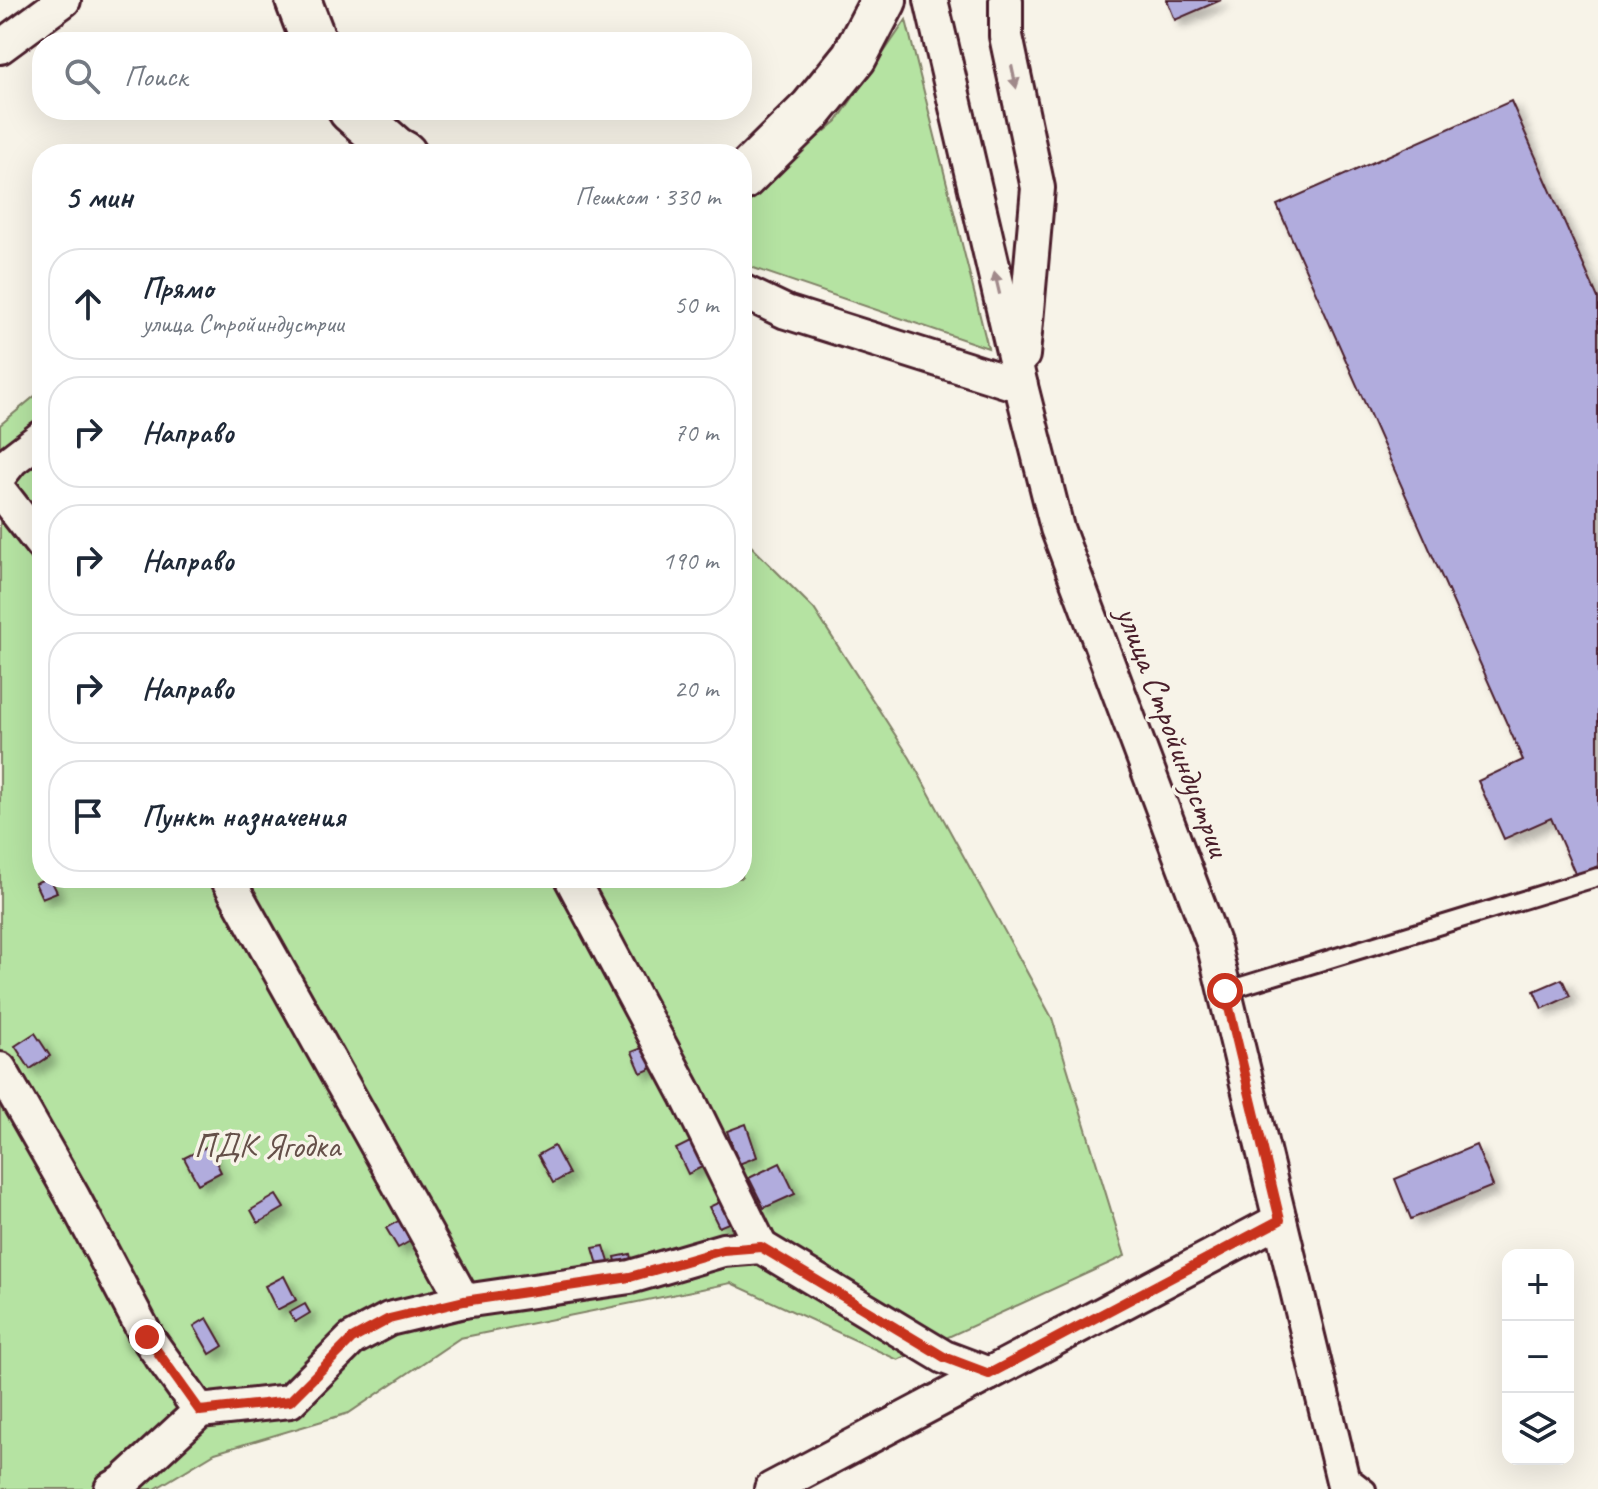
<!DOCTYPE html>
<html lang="ru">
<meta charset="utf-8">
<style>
body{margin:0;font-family:Caveat,sans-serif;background:#f2f2f3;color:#1f2937}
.controls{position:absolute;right:24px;bottom:24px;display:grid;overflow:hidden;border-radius:16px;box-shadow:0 8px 32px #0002}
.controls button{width:72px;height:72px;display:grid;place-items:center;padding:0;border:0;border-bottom:2px solid #e0e1e3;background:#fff;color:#1f2937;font:40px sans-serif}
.stop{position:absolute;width:24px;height:24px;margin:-18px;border:6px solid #c8321e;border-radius:50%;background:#fff}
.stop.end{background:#c8321e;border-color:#fff;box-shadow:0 2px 8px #0008}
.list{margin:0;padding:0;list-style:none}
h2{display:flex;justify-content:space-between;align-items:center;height:104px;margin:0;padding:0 32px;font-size:34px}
h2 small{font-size:26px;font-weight:400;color:#747a83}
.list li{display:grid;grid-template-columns:52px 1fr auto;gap:24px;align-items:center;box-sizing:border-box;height:112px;margin:0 16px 16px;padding:0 16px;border:2px solid #e0e1e3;border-radius:32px}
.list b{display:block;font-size:30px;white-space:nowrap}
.list p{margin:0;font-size:26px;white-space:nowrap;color:#747a83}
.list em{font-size:26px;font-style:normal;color:#747a83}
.icon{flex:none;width:44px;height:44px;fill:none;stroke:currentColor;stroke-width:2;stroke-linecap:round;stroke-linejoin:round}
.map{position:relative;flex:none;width:1598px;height:1489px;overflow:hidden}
.search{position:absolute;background:#fff;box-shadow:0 8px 32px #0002;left:32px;top:32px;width:720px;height:88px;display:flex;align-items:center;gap:20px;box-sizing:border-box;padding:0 28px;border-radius:32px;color:#747a83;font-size:30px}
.panel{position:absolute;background:#fff;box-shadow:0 8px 32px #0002;left:32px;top:144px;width:720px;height:744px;border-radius:32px}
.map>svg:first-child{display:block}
.green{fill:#b5e3a2;stroke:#808166;stroke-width:2}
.building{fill:#b1acdd;stroke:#4a1f2b;stroke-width:2;filter:url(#shadow)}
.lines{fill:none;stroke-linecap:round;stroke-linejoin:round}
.lane-casing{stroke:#4a1f2b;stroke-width:22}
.street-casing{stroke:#4a1f2b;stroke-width:38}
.secondary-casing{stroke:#4a1f2b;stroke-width:50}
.lane{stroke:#f7f3e8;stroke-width:16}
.street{stroke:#f7f3e8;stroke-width:32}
.secondary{stroke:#f7f3e8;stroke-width:44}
.oneway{fill:#a0898a}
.route{stroke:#c8321e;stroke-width:10}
.labels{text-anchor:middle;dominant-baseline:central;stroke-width:7;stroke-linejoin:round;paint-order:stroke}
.street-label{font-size:34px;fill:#4a1f2b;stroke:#f7f3e8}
.park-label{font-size:34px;fill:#655049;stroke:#f7f3e8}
</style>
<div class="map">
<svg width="1598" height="1489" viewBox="0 0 1598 1489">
<defs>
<filter id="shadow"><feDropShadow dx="7" dy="7" stdDeviation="4" flood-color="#0004"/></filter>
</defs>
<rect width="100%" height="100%" fill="#f7f3e8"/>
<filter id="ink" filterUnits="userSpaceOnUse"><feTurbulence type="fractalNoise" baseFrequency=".0125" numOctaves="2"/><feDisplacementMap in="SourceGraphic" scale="16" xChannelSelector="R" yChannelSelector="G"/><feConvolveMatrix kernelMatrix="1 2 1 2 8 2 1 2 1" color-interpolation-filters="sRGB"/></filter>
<g filter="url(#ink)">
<g class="green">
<path d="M906,20L988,348L742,264V201L837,121Z"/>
<path d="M42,390V878H742V537L814,609L910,758L1052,1018L1125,1256L898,1360L731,1283L460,1338L349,1413L215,1453L155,1489H0V425Z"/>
</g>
<g class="building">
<path d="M1167,0H1221L1175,20Z"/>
<path d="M1511,101L1598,298V866L1576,876L1551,818L1504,839L1478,781L1523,760L1277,205Z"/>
<path d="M47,878H50L57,892L42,898L35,883Z"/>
<path d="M1562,979L1570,996L1542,1009L1534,991Z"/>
<path d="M35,1033L50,1056L30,1069L15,1046Z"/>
<path d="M647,1046L655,1067L641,1073L632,1052Z"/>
<path d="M746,1124L757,1157L739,1164L727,1131Z"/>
<path d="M694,1140L706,1165L688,1174L676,1149Z"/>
<path d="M1476,1145L1493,1186L1411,1219L1395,1179Z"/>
<path d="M208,1146L221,1172L198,1184L184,1158Z"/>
<path d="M554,1146L569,1174L553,1183L538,1155Z"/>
<path d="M780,1163L795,1194L764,1208L749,1178Z"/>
<path d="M276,1195L284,1208L258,1223L251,1210Z"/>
<path d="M722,1201L731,1222L719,1227L709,1207Z"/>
<path d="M409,1215L421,1235L398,1248L386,1228Z"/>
<path d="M604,1246L610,1265L599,1268L593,1248Z"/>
<path d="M630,1254L632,1263L617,1266L615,1257Z"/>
<path d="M284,1276L296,1300L277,1310L265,1286Z"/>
<path d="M305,1304L310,1313L295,1322L289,1313Z"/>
<path d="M207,1318L223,1346L210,1354L194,1326Z"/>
</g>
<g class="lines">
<g class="lane-casing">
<g id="lane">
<path d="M1225,991L1598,877"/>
<path d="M1344,1471L1367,1489"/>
</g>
</g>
<g class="street-casing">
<g id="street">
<path d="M931,0L1021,386L1057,528L1213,943L1345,1489"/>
<path d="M1006,0V36L1038,188L1023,355"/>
<path d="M0,47L64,0"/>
<path d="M742,291L786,312L1021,386"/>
<path d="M0,475L12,460L42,437"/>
<path d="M0,491L42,545"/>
<path d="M227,878L464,1301"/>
<path d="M571,878L686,1094L761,1247"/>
<path d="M0,1069L73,1197L147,1337L200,1411"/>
<path d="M111,1489L123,1482L200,1411L290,1401L352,1339L389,1319L464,1301L630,1277L723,1250L761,1247L944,1357L989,1374"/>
<path d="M771,1489L1280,1220"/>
</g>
</g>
<g class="secondary-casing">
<g id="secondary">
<path d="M298,0L314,42"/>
<path d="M351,110L395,149L404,154"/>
<path d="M742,178L812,109L854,57L884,0"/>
</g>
</g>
<use href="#lane" class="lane"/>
<use href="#street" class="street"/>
<use href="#secondary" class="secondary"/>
</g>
<defs><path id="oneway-solid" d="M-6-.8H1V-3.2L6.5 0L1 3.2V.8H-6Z" transform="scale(2)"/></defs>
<g class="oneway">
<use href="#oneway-solid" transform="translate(1014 77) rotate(78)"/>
<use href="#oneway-solid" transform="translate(997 283) rotate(-103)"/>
</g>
</g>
<g class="lines" filter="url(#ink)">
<path class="route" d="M147,1337L200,1411L290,1401L352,1339L389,1319L464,1301L630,1277L723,1250L761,1247L944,1357L989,1374L1280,1220L1225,991"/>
</g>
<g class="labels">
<g class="street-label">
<text transform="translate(1174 731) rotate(69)">улица Стройиндустрии</text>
</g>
<g class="park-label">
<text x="267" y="1145">ПДК Ягодка</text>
</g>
</g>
</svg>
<div class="controls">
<button>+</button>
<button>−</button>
<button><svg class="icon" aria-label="layers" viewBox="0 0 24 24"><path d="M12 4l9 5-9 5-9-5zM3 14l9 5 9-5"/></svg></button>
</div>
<div class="stop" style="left:1225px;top:991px"></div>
<div class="stop end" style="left:147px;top:1337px"></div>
<div class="search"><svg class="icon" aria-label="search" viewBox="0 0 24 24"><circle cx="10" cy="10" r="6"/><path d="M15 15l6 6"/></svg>Поиск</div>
<section class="panel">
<h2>5 мин<small>Пешком · 330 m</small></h2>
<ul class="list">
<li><svg class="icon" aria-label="ahead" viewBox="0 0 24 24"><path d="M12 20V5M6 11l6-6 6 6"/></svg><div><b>Прямо</b><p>улица Стройиндустрии</p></div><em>50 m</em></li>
<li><svg class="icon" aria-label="right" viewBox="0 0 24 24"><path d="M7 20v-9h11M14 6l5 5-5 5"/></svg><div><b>Направо</b></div><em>70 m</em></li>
<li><svg class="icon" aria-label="right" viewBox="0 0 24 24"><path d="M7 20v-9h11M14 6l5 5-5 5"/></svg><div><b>Направо</b></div><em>190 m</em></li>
<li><svg class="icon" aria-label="right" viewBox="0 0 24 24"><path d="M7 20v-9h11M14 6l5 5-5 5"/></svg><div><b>Направо</b></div><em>20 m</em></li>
<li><svg class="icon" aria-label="arrive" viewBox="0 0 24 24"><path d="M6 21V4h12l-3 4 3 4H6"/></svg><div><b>Пункт назначения</b></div></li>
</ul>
</section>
</div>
